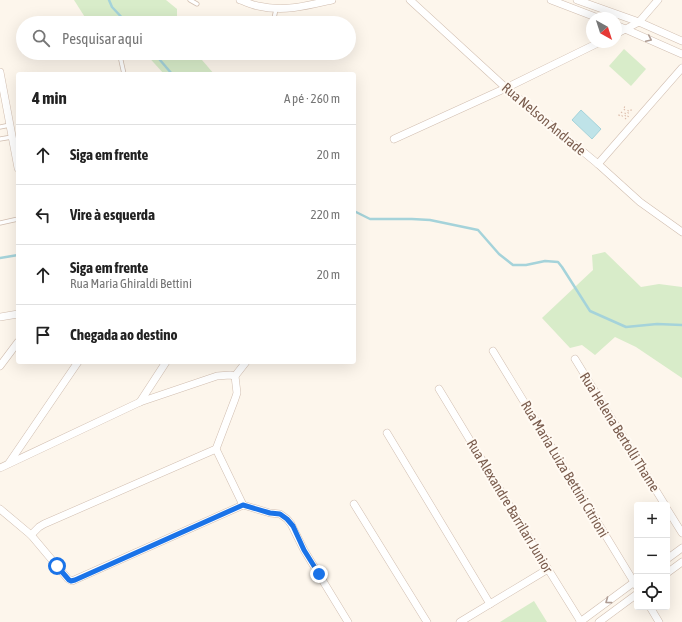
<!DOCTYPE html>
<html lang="pt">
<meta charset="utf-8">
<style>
body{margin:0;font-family:"Asap Condensed",sans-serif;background:#f2f2f2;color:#222}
.controls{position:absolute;right:12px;bottom:12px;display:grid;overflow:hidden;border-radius:4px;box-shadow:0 4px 16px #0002}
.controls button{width:36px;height:36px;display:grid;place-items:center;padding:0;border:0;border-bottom:1px solid #e0e0e0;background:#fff;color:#222;font:20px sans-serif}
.compass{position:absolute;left:586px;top:12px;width:36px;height:36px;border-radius:50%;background:#fff;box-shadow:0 4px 16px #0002;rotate:141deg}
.stop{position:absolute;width:12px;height:12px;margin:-9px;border:3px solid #1a73e8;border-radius:50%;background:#fff}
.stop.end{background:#1a73e8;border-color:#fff;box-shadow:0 1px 4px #0008}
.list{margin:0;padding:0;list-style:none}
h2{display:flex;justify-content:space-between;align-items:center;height:52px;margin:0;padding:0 16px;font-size:17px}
h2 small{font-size:13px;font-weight:400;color:#767676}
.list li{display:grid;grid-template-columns:26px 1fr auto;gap:12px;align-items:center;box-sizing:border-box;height:60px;padding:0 16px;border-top:1px solid #e0e0e0}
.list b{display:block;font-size:15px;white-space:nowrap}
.list p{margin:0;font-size:13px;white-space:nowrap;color:#767676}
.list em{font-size:13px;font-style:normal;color:#767676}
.icon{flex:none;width:22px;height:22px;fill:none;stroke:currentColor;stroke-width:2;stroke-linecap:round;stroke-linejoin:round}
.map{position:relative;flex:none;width:682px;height:622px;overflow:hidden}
.search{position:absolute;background:#fff;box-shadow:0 4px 16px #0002;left:16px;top:16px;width:340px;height:44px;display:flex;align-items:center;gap:10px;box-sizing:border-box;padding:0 14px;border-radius:22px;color:#767676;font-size:15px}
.panel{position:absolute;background:#fff;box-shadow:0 4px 16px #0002;left:16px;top:72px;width:340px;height:292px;border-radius:4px}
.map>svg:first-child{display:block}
.green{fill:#d8ecc9}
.water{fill:#bfe3e8;stroke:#a5d3da}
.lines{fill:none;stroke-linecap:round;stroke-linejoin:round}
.stream{stroke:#a5d3da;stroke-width:2.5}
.service-casing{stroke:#d1beb0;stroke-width:5}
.minor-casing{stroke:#d1beb0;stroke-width:8}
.path{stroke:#d9b8a5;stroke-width:1.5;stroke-dasharray:1 3;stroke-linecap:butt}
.service{stroke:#fff;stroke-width:3.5}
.minor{stroke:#fff;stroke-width:7}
.oneway{stroke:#af9d94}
.route{stroke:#1a73e8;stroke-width:5}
.labels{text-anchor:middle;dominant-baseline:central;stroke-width:4;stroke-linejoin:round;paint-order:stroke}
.street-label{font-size:14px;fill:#7a5c4d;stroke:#fffaf3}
</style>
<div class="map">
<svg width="682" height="622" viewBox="0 0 682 622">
<rect width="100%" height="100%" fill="#fdf6ec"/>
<g class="green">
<path d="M74,0H166L177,9V23H94L88,22Z"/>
<path d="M624,49L646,69L631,86L609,66Z"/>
<path d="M145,53H196L214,74H164Z"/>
<path d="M605,252L641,287L659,284L682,287V378L636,347L615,337L595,355L582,345L570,348L542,318L593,270L592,255Z"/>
<path d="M534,601L547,622H500Z"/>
</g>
<path class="water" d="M581,110L601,129L592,139L572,120Z"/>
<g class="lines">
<g class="stream">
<path d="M109,0L112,7L127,23"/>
<path d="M154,53L172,74"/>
<path d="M354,211L370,219H412L430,220L478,230L499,254L513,265H526L545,261L558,262L562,267L590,311L626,327L657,324L682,325"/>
<path d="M0,258L18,255"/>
</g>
<g class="service-casing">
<g id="service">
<path d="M190,0L197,4"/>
<path d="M273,23L276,9"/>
<path d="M120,56L124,74"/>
<path d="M0,127L10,125"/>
<path d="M0,139L12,137"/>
<path d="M0,223L18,219"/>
</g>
</g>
<g class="minor-casing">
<g id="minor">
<path d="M240,0C246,2 252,5 258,6C284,12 306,6 332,0"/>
<path d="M410,0L506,88L598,164L640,202L682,232"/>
<path d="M551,0L598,18"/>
<path d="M577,0L639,22L682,41"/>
<path d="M616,25L682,54"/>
<path d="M616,34L639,22L658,0"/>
<path d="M0,72L18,168"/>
<path d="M394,139L506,88L600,42"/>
<path d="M598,164L682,68"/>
<path d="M0,317L18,314"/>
<path d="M493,351L637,587"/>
<path d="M575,359L665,505"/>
<path d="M0,366L18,342"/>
<path d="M439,389L548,569L581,622"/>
<path d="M140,402L166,362"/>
<path d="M387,433L490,604"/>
<path d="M9,463L78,362"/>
<path d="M0,468L140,402L217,376L230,375L235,376"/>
<path d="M354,504L427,622"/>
<path d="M243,505L216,449L235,399L237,393L235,376L246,362"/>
<path d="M0,509L31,535L68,579L72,581L243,505L270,513L280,514L287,519L291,524L304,550L348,622"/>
<path d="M667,509L682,533"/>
<path d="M31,535L39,527L44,524L216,449"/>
<path d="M667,559L682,548"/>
<path d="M667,573L682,562"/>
<path d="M650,607L659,622"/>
<path d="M460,622L548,569"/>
<path d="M580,622L637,580"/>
<path d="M599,622L637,594"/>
</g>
</g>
<path class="path" d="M624,107L626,108L619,115L621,117L630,109L631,110L624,117L626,119L630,114"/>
<use href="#service" class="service"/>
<use href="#minor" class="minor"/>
</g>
<defs><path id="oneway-chevron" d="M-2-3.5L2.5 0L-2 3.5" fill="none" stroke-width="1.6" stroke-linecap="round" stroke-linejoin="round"/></defs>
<g class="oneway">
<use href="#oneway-chevron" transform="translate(649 39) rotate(25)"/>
<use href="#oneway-chevron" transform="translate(608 601) rotate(144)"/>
</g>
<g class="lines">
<path class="route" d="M57,566L69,580L71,581L75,580L243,505L270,513L280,514L287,519L293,526L304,550L319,574"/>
</g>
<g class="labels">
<g class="street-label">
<text transform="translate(544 119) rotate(40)">Rua Nelson Andrade</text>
<text transform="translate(620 432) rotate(58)">Rua Helena Bertolli Thame</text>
<text transform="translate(565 469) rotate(59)">Rua Maria Luiza Bettini Citrioni</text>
<text transform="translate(510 506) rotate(59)">Rua Alexandre Barrilari Junior</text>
</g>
</g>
</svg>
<div class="controls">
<button>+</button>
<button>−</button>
<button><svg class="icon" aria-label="locate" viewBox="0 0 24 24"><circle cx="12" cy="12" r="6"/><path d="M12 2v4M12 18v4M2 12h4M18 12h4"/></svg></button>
</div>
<svg class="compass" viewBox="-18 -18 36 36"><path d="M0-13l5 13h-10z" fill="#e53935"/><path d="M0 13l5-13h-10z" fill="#767676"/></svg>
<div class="stop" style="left:57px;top:566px"></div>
<div class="stop end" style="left:319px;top:574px"></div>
<div class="search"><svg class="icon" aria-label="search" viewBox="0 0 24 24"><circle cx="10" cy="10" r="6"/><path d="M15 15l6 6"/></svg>Pesquisar aqui</div>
<section class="panel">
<h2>4 min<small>A pé · 260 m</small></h2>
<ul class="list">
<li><svg class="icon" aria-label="ahead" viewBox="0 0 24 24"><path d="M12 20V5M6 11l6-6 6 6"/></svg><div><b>Siga em frente</b></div><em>20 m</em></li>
<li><svg class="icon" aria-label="left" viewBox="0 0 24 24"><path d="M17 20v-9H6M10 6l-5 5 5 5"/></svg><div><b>Vire à esquerda</b></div><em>220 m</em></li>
<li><svg class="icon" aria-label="ahead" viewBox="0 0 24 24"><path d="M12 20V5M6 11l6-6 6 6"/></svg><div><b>Siga em frente</b><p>Rua Maria Ghiraldi Bettini</p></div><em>20 m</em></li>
<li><svg class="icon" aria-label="arrive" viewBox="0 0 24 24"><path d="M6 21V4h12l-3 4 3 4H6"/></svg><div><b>Chegada ao destino</b></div></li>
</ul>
</section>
</div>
